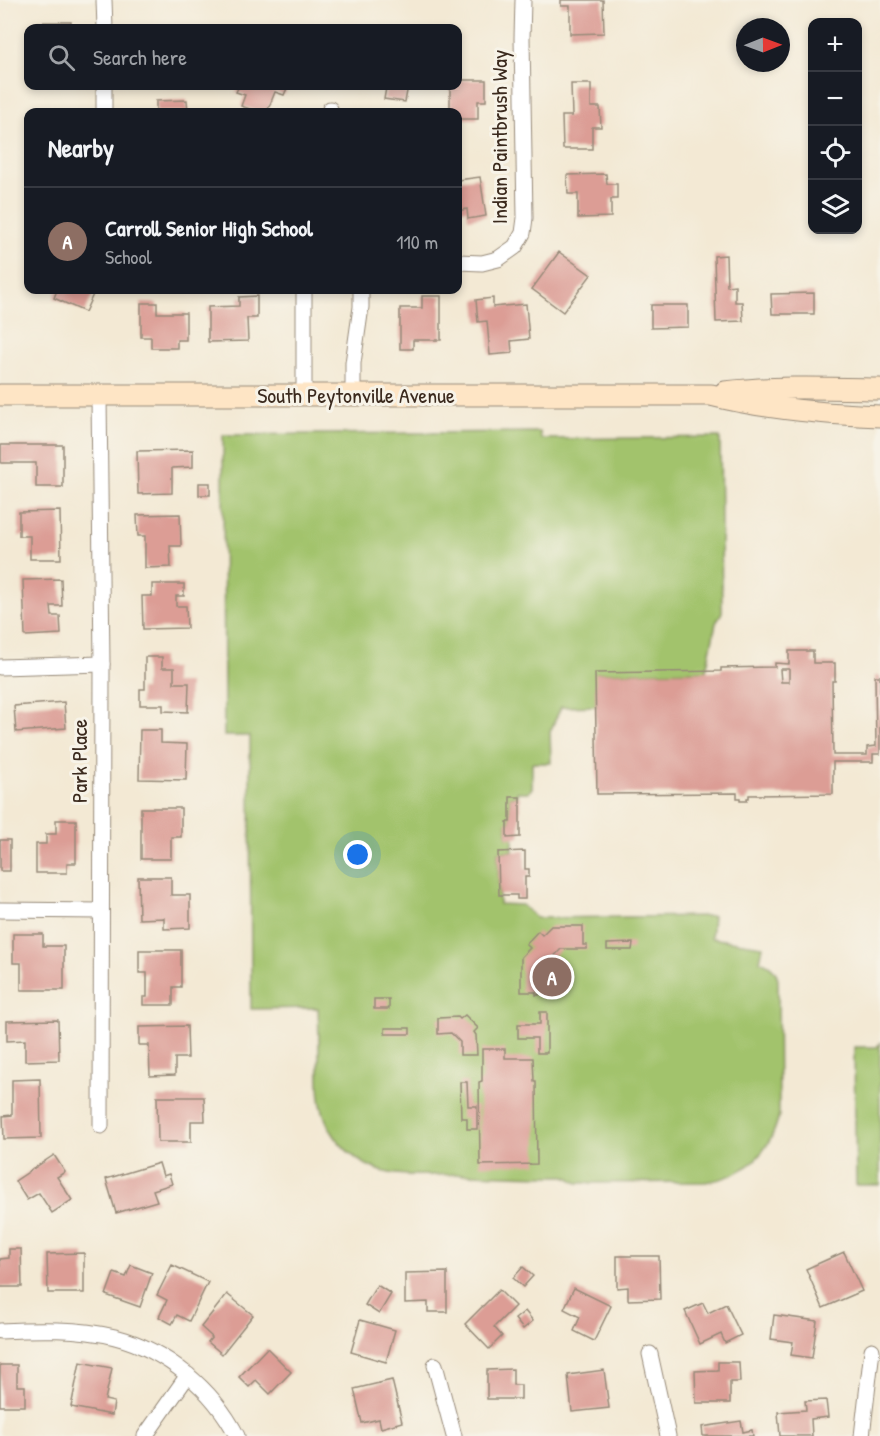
<!DOCTYPE html>
<meta charset="utf-8">
<style>
body{margin:0;font-family:"Patrick Hand",sans-serif;background:#20242c;color:#f1f3f6}
.controls{position:absolute;right:18px;top:18px;display:grid;overflow:hidden;border-radius:12px;box-shadow:0 3px 9px #0003}
.controls button{width:54px;height:54px;display:grid;place-items:center;padding:0;border:0;border-bottom:2px solid #363941;background:#171b24;color:#f1f3f6;font:30px sans-serif}
.compass{position:absolute;left:736px;top:18px;width:54px;height:54px;border-radius:50%;background:#171b24;box-shadow:0 3px 9px #0003;rotate:89deg}
.you{position:absolute;left:358px;top:855px;width:21px;height:21px;margin:-15px;border:4px solid #fff;border-radius:50%;background:#1a73e8;box-shadow:0 0 0 9px #1a73e833}
.badge{display:grid;place-items:center;width:39px;height:39px;border-radius:50%;background:#d690ce;color:#fff;font-size:20px;font-weight:700}
.pin{position:absolute;translate:-50% -50%;border:3px solid #fff;box-shadow:0 2px 6px #0006}
.list{margin:0;padding:0;list-style:none}
h2{display:flex;justify-content:space-between;align-items:center;height:78px;margin:0;padding:0 24px;font-size:26px}
h2 small{font-size:20px;font-weight:400;color:#9ea1a6}
.list li{display:grid;grid-template-columns:39px 1fr auto;gap:18px;align-items:center;box-sizing:border-box;height:108px;padding:0 24px;border-top:2px solid #363941}
.list b{display:block;font-size:22px;white-space:nowrap}
.list p{margin:0;font-size:20px;white-space:nowrap;color:#9ea1a6}
.list em{font-size:20px;font-style:normal;color:#9ea1a6}
.icon{flex:none;width:33px;height:33px;fill:none;stroke:currentColor;stroke-width:2;stroke-linecap:round;stroke-linejoin:round}
.map{position:relative;flex:none;width:880px;height:1436px;overflow:hidden}
.search{position:absolute;background:#171b24;box-shadow:0 3px 9px #0003;left:24px;top:24px;width:438px;height:66px;display:flex;align-items:center;gap:15px;box-sizing:border-box;padding:0 21px;border-radius:12px;color:#9ea1a6;font-size:22px}
.panel{position:absolute;background:#171b24;box-shadow:0 3px 9px #0003;left:24px;top:108px;width:438px;height:186px;border-radius:12px}
.map>svg:first-child{display:block}
.green{fill:#a2c36c;stroke:#6e7645;stroke-width:1.5}
.building{fill:#dc9d95;fill-rule:evenodd}
.lines{fill:none;stroke-linecap:round;stroke-linejoin:round}
.street-casing{stroke:#978a79;stroke-width:17}
.secondary-casing{stroke:#978a79;stroke-width:23}
.street{stroke:#fff;stroke-width:15}
.secondary{stroke:#fee5c5;stroke-width:21}
.labels{text-anchor:middle;dominant-baseline:central;stroke-width:6;stroke-linejoin:round;paint-order:stroke}
.street-label{font-size:22px;fill:#3b2a1e;stroke:#f7f3e8}
</style>
<div class="map">
<svg width="880" height="1436" viewBox="0 0 880 1436">
<rect width="100%" height="100%" fill="#f7f3e8"/>
<filter id="ink" filterUnits="userSpaceOnUse"><feTurbulence type="fractalNoise" baseFrequency=".0167" numOctaves="2"/><feDisplacementMap in="SourceGraphic" scale="12" xChannelSelector="R" yChannelSelector="G"/><feConvolveMatrix kernelMatrix="1 2 1 2 8 2 1 2 1" color-interpolation-filters="sRGB"/></filter>
<filter id="wash" filterUnits="userSpaceOnUse"><feTurbulence type="fractalNoise" baseFrequency=".008" numOctaves="4" result="noise"/><feDisplacementMap in="SourceGraphic" scale="24" xChannelSelector="R" yChannelSelector="G"/><feGaussianBlur stdDeviation="1.35" result="paint"/><feColorMatrix in="noise" values="0 0 0 0 0 0 0 0 0 0 0 0 0 0 0 0 0 1.4 0 .05"/><feComposite in="paint" operator="in"/></filter>
<g filter="url(#wash)">
<rect width="100%" height="100%" fill="#f3e9d4"/>
<g class="green">
<path d="M540,432L541,439L720,437L722,612L716,623L706,671L596,673V706L561,707L550,732L551,763H532V788L529,792H517V797H510V822L507,823V837H513V851L498,852L499,904L522,905L536,918L713,916L711,938L763,946L760,961C769,964 776,969 778,979L779,1115C770,1154 744,1177 705,1182L578,1183L566,1176C532,1176 499,1175 465,1174C442,1174 419,1177 396,1174C361,1170 331,1143 322,1108C318,1095 319,1081 319,1067C319,1048 319,1028 318,1008L251,1009L250,736H224L223,435Z"/>
<path d="M880,1043V1185H856L854,1047H877Z"/>
</g>
<g id="blocks">
<g class="building">
<path d="M561,0H603L604,33L570,34V6H561Z"/>
<rect x="37" y="22" width="34" height="6"/>
<path d="M458,80H486V101H478V119H458V112H450V86H458Z"/>
<path d="M571,84H591V107H600L601,127H592V149H563L562,116H572Z"/>
<path d="M239,86H288L284,95L275,92L267,112H259L241,106L245,95L236,92Z"/>
<path d="M382,86H408L405,102L384,99L386,88L381,87Z"/>
<path d="M187,100L188,112H156V101Z"/>
<path d="M606,174L607,184H617V199H611V217L578,218V194H568L567,175Z"/>
<path d="M480,177L486,216L468,219L467,209L458,211V180Z"/>
<path d="M559,252L591,275L563,312L532,289Z"/>
<path d="M726,255L727,286L735,285V302H742L743,321L716,322L714,256Z"/>
<path d="M57,290H95L85,312L54,298Z"/>
<path d="M814,293V314H772L771,294Z"/>
<path d="M257,296V318H247L248,341L208,342V307L239,306V297Z"/>
<path d="M422,296H441V340H413V349H400V308H422Z"/>
<path d="M493,298V307L526,304L529,339L511,341L512,353L490,355L487,321L478,322L476,300Z"/>
<path d="M141,303H157V313H186V340H177V348H151V337H141Z"/>
<path d="M651,305H688V327L651,328Z"/>
<path d="M1,445H63V487H36V463H1Z"/>
<path d="M193,450V467L172,468V493L138,494L137,451Z"/>
<rect x="199" y="483" width="11" height="12"/>
<path d="M60,511L61,559H30V536H19V512Z"/>
<path d="M180,514L181,546H170L171,567L145,568V536H138L137,515Z"/>
<path d="M61,579L62,606H51L52,616H60L61,634L25,636L23,580Z"/>
<path d="M152,584H184V596H176V606H186L187,628L143,629L142,596H152Z"/>
<path d="M789,651H813V663H835V681H832L833,755H867V747L876,746L875,676H880V754H873V762H833V794L749,795V798H747V801H740V798H737V793L597,794L595,673L721,671V668L775,667V663L789,664ZM780,669H789V682H781Z"/>
<path d="M145,657H162V668H174V683H189L188,712L163,711V705H140V689H145Z"/>
<path d="M64,702L66,728L16,732L14,706Z"/>
<path d="M140,730H161V743L187,744L186,780L139,779Z"/>
<path d="M510,797H520V837L507,838V822H510Z"/>
<path d="M141,808H181V837H171V859H141Z"/>
<path d="M56,820H76V863H67V873H36V844H46V834H56Z"/>
<rect x="0" y="840" width="10" height="31"/>
<path d="M525,851V869H529V877H525V899H517V895H499L498,852Z"/>
<path d="M138,877H171V895H190V928L164,929V918L139,919Z"/>
<path d="M551,926H583V945H587V949H561L544,967V992H539V995H536V992H521V957L530,948L526,944L538,931L542,935Z"/>
<path d="M13,934H43V946H64V990H21V963H13Z"/>
<path d="M633,943L632,950H607V944Z"/>
<path d="M139,950H181V987H173V1005H143V997H147V973H139Z"/>
<rect x="374" y="999" width="15" height="10"/>
<path d="M540,1012H547V1053H537V1038H518V1024H540Z"/>
<path d="M465,1015L478,1028L474,1032L476,1035L477,1055H460V1042L451,1033L438,1034V1018L458,1017L460,1019Z"/>
<path d="M58,1020L59,1060L25,1061V1040L7,1041V1021Z"/>
<path d="M187,1026L188,1058H175V1075L150,1076L149,1045H139V1027Z"/>
<rect x="385" y="1028" width="25" height="6"/>
<path d="M482,1049H505V1058H533L534,1081H536L537,1164L480,1165L479,1082L482,1081Z"/>
<path d="M40,1079L41,1138L4,1139L3,1116L12,1115V1080Z"/>
<path d="M460,1082H467L468,1106H477V1129H467V1118H461Z"/>
<path d="M157,1097H204L205,1121H191V1142H158Z"/>
<path d="M54,1155L65,1172L57,1177L72,1200L52,1213L39,1193L27,1200L15,1181Z"/>
<path d="M159,1163L163,1176L169,1174L172,1184L153,1190L157,1201L116,1213L106,1179Z"/>
<path d="M9,1249H21L22,1287H0V1259L9,1258Z"/>
<path d="M844,1252L862,1291L823,1308L806,1269Z"/>
<path d="M84,1253V1293H48L47,1254Z"/>
<path d="M617,1256H659L660,1299L628,1300V1287L617,1288Z"/>
<path d="M131,1265L152,1273L140,1307L106,1295L114,1273L126,1277Z"/>
<path d="M172,1265L208,1282L189,1321L177,1315L172,1324L159,1317L167,1300L157,1295Z"/>
<path d="M523,1267L533,1276L523,1287L513,1278Z"/>
<path d="M447,1272V1312H428V1302L405,1303V1273Z"/>
<path d="M377,1285L391,1294L379,1314L365,1305Z"/>
<path d="M574,1288L611,1306L594,1341L574,1331L580,1317L564,1309Z"/>
<path d="M499,1290L515,1306L494,1327L502,1336L489,1349L465,1324Z"/>
<path d="M227,1294L253,1315L222,1354L208,1342L212,1337L201,1327Z"/>
<path d="M703,1303L708,1313L726,1304L741,1335L725,1343L721,1334L700,1344L685,1311Z"/>
<path d="M525,1311L533,1321L523,1329L515,1319Z"/>
<path d="M774,1315L817,1321L812,1358L791,1355L793,1342L771,1339Z"/>
<path d="M360,1320L395,1330L386,1362L351,1352Z"/>
<path d="M267,1348L291,1372L270,1394L256,1380L249,1387L239,1377Z"/>
<path d="M80,1362L112,1368L105,1400L114,1402L112,1415L71,1407Z"/>
<path d="M718,1362H739L740,1382H730V1403H696L695,1371L718,1370Z"/>
<path d="M0,1365H17V1386H25V1406H0Z"/>
<path d="M513,1369V1385H521V1399H487V1370Z"/>
<path d="M604,1370L609,1408L572,1412L568,1375Z"/>
<path d="M392,1380L402,1422L381,1428L379,1419L362,1423L354,1389Z"/>
<path d="M826,1400L828,1417L811,1419L812,1436H780L778,1412L806,1410L805,1401Z"/>
<path d="M741,1421L743,1432L752,1430L753,1436H703L702,1427Z"/>
</g>
</g>
</g>
<g filter="url(#ink)">
<use href="#blocks" fill-opacity="0" stroke="#978a79" stroke-width="1.5"/>
<g class="lines">
<g class="street-casing">
<g id="street">
<path d="M104,0L105,28"/>
<path d="M330,109V112"/>
<path d="M104,112V86"/>
<path d="M458,262L482,263L498,259L515,247L523,233L525,218L522,38L523,0"/>
<path d="M304,395V290"/>
<path d="M353,395V363L361,307V290"/>
<path d="M99,396L102,664L101,1126"/>
<path d="M0,667L102,664"/>
<path d="M0,910L101,911"/>
<path d="M0,1331C38,1329 78,1328 115,1337C166,1350 213,1389 237,1436"/>
<path d="M650,1354L668,1436"/>
<path d="M435,1365L454,1436"/>
<path d="M145,1436L188,1375"/>
<path d="M862,1436L872,1350"/>
</g>
</g>
<g class="secondary-casing">
<g id="secondary">
<path d="M725,392C776,386 828,388 880,389"/>
<path d="M0,395H711C767,409 822,414 880,416"/>
</g>
</g>
<use href="#street" class="street"/>
<use href="#secondary" class="secondary"/>
</g>
</g>
<g class="labels">
<g class="street-label">
<text transform="translate(499 137) rotate(-90)">Indian Paintbrush Way</text>
<text x="356" y="395">South Peytonville Avenue</text>
<text transform="translate(79 761) rotate(-90)">Park Place</text>
</g>
</g>
</svg>
<div class="controls">
<button>+</button>
<button>−</button>
<button><svg class="icon" aria-label="locate" viewBox="0 0 24 24"><circle cx="12" cy="12" r="6"/><path d="M12 2v4M12 18v4M2 12h4M18 12h4"/></svg></button>
<button><svg class="icon" aria-label="layers" viewBox="0 0 24 24"><path d="M12 4l9 5-9 5-9-5zM3 14l9 5 9-5"/></svg></button>
</div>
<svg class="compass" viewBox="-18 -18 36 36"><path d="M0-13l5 13h-10z" fill="#e53935"/><path d="M0 13l5-13h-10z" fill="#9ea1a6"/></svg>
<div class="you"></div>
<div class="pin badge" style="left:552px;top:977px;background:#8d6e63">A</div>
<div class="search"><svg class="icon" aria-label="search" viewBox="0 0 24 24"><circle cx="10" cy="10" r="6"/><path d="M15 15l6 6"/></svg>Search here</div>
<section class="panel">
<h2>Nearby<small></small></h2>
<ul class="list">
<li><span class="badge" style="background:#8d6e63">A</span><div><b>Carroll Senior High School</b><p>School</p></div><em>110 m</em></li>
</ul>
</section>
</div>
